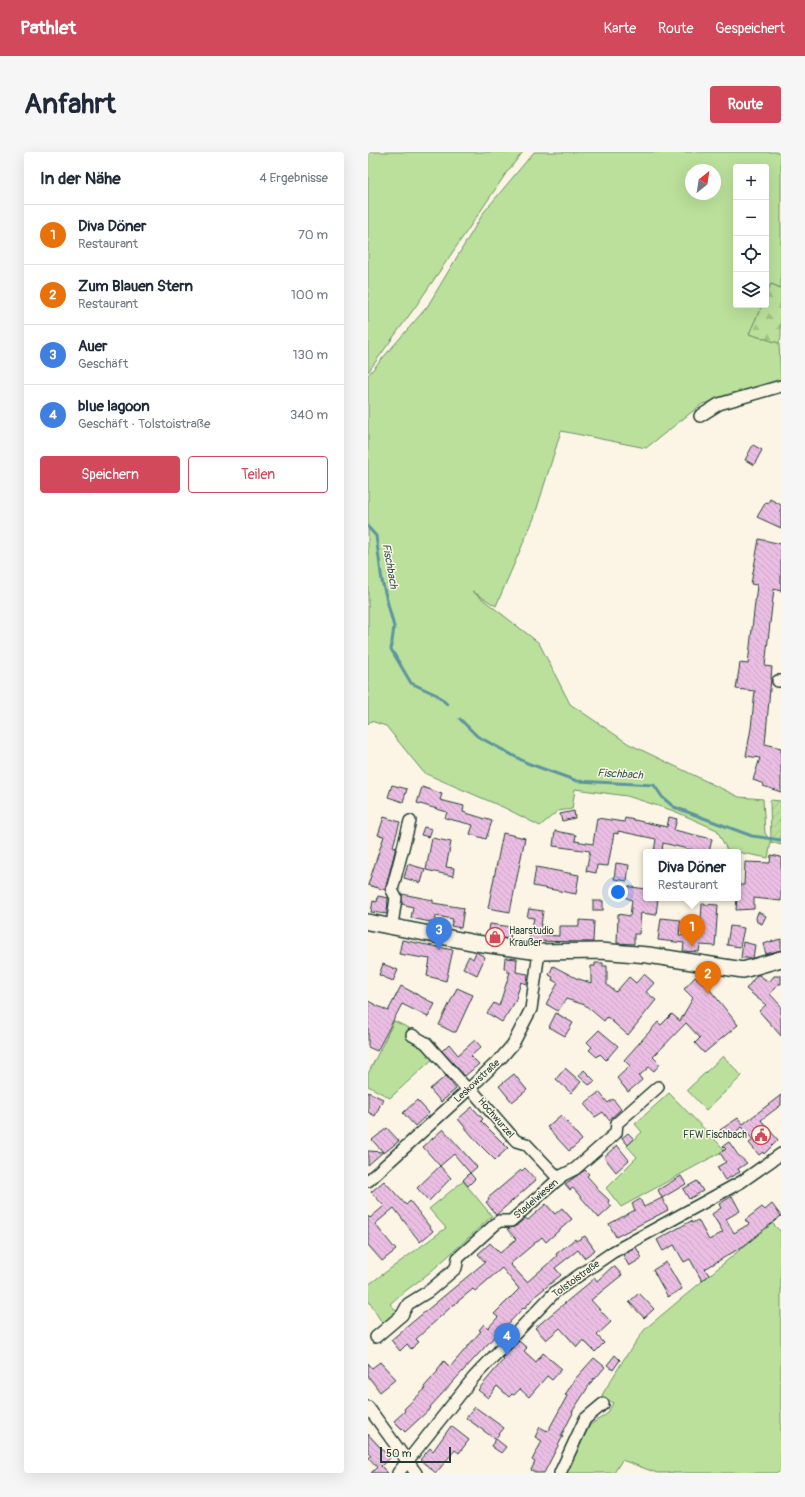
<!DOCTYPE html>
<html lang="de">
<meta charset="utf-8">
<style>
body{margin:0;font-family:Pangolin,sans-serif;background:#f6f6f7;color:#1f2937}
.controls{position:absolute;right:12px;top:12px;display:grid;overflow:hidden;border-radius:4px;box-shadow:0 4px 16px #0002}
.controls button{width:36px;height:36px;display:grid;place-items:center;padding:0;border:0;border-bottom:1px solid #e0e1e3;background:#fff;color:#1f2937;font:20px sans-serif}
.compass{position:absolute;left:317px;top:12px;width:36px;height:36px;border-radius:50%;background:#fff;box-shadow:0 4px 16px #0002;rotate:30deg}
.scale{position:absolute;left:12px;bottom:10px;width:71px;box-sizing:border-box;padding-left:4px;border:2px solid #1f3d34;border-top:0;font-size:11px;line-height:14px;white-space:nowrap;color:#1f3d34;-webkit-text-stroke:3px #fcf5e5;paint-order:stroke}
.you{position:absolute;left:250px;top:740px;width:14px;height:14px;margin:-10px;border:3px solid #fff;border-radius:50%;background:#1a73e8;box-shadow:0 0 0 6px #1a73e833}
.badge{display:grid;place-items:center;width:26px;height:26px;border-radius:50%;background:#d1495b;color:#fff;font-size:13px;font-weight:700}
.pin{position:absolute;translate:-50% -33px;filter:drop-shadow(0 1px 2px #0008)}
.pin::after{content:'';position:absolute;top:21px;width:14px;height:12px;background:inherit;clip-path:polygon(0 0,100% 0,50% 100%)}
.popup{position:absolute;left:275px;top:697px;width:98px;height:52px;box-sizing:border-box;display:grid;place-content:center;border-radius:4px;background:#fff;filter:drop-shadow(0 1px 3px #0005);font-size:13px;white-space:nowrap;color:#747a83}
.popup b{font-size:15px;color:#1f2937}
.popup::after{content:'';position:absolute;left:50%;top:100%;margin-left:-8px;border:8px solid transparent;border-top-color:#fff}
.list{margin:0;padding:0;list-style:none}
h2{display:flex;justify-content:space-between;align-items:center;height:52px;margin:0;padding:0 16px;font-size:17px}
h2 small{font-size:13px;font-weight:400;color:#747a83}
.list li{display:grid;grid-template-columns:26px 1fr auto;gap:12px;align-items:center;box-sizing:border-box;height:60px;padding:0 16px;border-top:1px solid #e0e1e3}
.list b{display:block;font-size:15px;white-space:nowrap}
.list p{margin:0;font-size:13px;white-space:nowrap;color:#747a83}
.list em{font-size:13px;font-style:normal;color:#747a83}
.actions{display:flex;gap:8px;padding:12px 16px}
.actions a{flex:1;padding:9px 0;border:1px solid #d1495b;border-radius:4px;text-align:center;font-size:14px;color:#d1495b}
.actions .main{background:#d1495b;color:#fff}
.icon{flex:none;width:22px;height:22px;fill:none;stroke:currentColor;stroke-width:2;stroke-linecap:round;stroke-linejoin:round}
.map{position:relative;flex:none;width:413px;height:1321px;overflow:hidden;border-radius:4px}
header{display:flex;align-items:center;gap:24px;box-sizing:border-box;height:56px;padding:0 20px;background:#d1495b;color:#fff}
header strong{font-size:19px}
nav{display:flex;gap:22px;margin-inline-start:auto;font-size:14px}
.intro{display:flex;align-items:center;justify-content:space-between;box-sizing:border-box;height:96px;padding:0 24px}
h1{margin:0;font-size:28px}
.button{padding:10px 18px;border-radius:4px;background:#d1495b;color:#fff;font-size:14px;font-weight:700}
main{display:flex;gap:24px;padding:0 24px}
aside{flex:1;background:#fff;border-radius:4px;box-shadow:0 4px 16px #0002}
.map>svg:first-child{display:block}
.green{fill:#bae09b;stroke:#6c8e68;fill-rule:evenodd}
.forest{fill:url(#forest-firs);stroke:#6c8e68}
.garden{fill:url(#garden-furrows);stroke:#6c8e68}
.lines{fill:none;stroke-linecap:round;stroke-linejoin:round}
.stream{stroke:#5d959f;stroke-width:3}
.building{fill:url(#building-back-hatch);stroke:#1f3d34}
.minor-casing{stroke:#1f3d34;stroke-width:14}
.secondary-casing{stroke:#1f3d34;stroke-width:18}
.minor{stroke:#fcf5e5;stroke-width:11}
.secondary{stroke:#fcf5e5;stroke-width:15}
.labels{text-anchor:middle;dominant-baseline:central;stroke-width:3;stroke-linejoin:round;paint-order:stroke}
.poi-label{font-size:10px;fill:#1f3d34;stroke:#fcf5e5;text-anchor:start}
.street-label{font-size:10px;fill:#1f3d34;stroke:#fcf5e5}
.water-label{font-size:11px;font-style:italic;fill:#345a58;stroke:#fcf5e5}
</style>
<header>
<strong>Pathlet</strong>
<nav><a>Karte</a><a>Route</a><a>Gespeichert</a></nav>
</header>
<div class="intro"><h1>Anfahrt</h1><a class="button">Route</a></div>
<main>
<aside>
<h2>In der Nähe<small>4 Ergebnisse</small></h2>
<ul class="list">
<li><span class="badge" style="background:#e8710a">1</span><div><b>Diva Döner</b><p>Restaurant</p></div><em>70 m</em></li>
<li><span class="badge" style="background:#e8710a">2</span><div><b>Zum Blauen Stern</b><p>Restaurant</p></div><em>100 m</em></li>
<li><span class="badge" style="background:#3f7fe0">3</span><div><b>Auer</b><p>Geschäft</p></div><em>130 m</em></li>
<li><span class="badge" style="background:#3f7fe0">4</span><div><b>blue lagoon</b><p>Geschäft · Tolstoistraße</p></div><em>340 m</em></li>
</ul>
<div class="actions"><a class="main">Speichern</a><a>Teilen</a></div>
</aside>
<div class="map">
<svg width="413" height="1321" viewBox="0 0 413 1321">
<defs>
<pattern id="forest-firs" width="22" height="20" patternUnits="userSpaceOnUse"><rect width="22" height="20" fill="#bae09b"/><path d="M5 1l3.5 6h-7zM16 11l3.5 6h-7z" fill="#9fc186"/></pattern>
<pattern id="garden-furrows" width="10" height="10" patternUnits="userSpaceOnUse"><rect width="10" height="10" fill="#bae09b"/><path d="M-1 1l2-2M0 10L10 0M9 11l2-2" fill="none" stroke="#9fc186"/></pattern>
<pattern id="building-back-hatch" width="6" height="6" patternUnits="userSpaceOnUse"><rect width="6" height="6" fill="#ebbee3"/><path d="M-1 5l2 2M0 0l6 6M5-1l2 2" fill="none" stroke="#c9a4c3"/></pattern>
</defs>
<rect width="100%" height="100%" fill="#fcf5e5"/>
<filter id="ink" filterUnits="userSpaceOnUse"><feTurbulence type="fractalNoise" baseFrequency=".025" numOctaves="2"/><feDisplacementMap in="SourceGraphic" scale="8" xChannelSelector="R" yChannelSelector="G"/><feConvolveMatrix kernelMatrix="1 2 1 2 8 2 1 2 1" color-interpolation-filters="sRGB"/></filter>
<g filter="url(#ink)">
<g class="green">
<path d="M0,0H155L139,20L48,154L0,220Z"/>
<path d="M166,0H413V136L403,132L398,143V15H368V153H394L381,182L411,191L413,233L334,252L278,296L193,279L166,366L128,454L104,439L171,491L202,552L261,592L371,645L395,647L397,681L403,690L400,706L359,698L349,678L306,659L259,644L207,637L204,657L190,659L172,674L137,656L56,621L18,574L3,569L0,572V223L59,155L116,60ZM323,18H347V42H323Z"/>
<path d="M26,869L41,876L38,885L57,895L67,905L22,946L0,934V922Z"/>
<path d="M355,904L374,924L338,958L319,938Z"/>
<path d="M301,941L357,998L253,1055L238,1036L269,1005L259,994L274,980L267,972Z"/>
<path d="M95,1029L124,1064C103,1083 82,1103 61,1121C48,1132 34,1140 22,1152L31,1161L16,1174L0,1148V1133L78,1076L61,1057Z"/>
<path d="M404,1071L413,1080V1321H289L254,1308L246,1321H198L222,1273L239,1262L245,1251L234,1243L256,1207L277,1177Z"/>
</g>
<path class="forest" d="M403,132L413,136V186L411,191L381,182L394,153H398V143Z"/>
<path class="garden" d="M402,648L413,649V693L403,690Z"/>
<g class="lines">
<g class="stream">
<path d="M0,375L8,384L14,429L26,475L23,497L43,531L69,543L79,552"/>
<path d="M92,567L109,584L159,611L209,629L286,633L295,646L306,655L384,684L413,688"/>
</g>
</g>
<g class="building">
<path d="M385,293L394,298L386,313L377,308Z"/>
<path d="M402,347L413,353V376L389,365L398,350L400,351Z"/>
<path d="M391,387L413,392V439L406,437L397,514L404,515L397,592L413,596V640L395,634L396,632L385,628L392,606L378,604L383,576L387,539L368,537L372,511L380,512L389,433L383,432Z"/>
<path d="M24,633L39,637L35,650L20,645Z"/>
<path d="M54,635L74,642L72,648L96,654L95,660L124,669L118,687L102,682L105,673L77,666L79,660L49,651Z"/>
<path d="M206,659L207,666L194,669L192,662Z"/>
<path d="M16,665L32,670L25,694L28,695L17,738L0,733L16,684L10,683Z"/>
<path d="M301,665L309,667L306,678L344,687L341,700H332L295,691L294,700H286L288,687L250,679V682L246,681L240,714L229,713L228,721L218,719L222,699L185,694L187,679L208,683L207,689L225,692L229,666L256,670L257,666L299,675Z"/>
<path d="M56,675L64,677L61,685L53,683Z"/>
<path d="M135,681L157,686L142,760L120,756Z"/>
<path d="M64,686L83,690L78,715L86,716L85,724L58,718Z"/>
<path d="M403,703L413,705V749L386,746V757L368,758L370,733H376L377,710L402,711Z"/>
<path d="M248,711L261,713L259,729L246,727Z"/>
<path d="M40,712L57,717L53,731L36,726Z"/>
<path d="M168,715L211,723L208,742L165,734Z"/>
<path d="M256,734L278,737V746H290L288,763L273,761L271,782H266V792L249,791L250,762L262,764L264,748L252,743Z"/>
<path d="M34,742L65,748V751L96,756L93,776L83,774L85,767L68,764L67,771L43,766L45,755L34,752Z"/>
<path d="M10,744L20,746L19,762L3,760L5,749L9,750Z"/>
<rect x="225" y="749" width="10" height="9"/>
<path d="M334,752L350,753L347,794L332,793L331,800L315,799L316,791L290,788L293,766L313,768L311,783L332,785Z"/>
<path d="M161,757L175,759L172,781H175V783L191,784V774H211V768L226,769L225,790L161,789L166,766L159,765Z"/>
<path d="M390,760L398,764L394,772L389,770L388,766Z"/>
<path d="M122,772L144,775L142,787L120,784Z"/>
<path d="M362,774L376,776L372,795L359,793Z"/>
<path d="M413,787V798L398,802L395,792Z"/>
<path d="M34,788L85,798L78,829L59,824L62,807L31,802Z"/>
<path d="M375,790L387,793L385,806H373Z"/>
<path d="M108,800L117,805L109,823L95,816L101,804L105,807Z"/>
<path d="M137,806L149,807L148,820L160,822L159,832L153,830L147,850L134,870L119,861L126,851L131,854L142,820H139V817L136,816Z"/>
<path d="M227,811H235V814H239V833L248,840L261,825L268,831L276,822L286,831L278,840L288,848L260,883L239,865L236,869L217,853L198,847L190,859L178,852L190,831L184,828L185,825L181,823L185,814L208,826L223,831V814H227Z"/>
<path d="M15,812L30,818L25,829L11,823Z"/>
<path d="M389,823H391L401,830L406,824H413V832H410L402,842L413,854V884L391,859L398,853L378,837Z"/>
<path d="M327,825L339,834L370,873L336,901L327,891L332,886L318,871L285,905L292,912L286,919L281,915L271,924L274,928L260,940L249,926L262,914L256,908L290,870L293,873L304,862L312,869L325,846L316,837Z"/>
<path d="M33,834L67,852L60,865L34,852L9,899L0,895V849L20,859Z"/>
<path d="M89,836L105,843L88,880H85L71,873Z"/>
<path d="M188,861L205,871L197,884L181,875Z"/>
<path d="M231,878L250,894L238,908L232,902L229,905L221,898L224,895L219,890Z"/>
<path d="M107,888L113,895L103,904L111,912L97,924L74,899L81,892L90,903Z"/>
<path d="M197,916L213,930L203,941L188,927Z"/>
<path d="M216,918L227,929L221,933L211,924Z"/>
<path d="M75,920L88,937L73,950L62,937L78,924Z"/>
<path d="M146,922L159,938L144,950L131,934Z"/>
<path d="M0,940L15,947L7,964L0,960Z"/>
<path d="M231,940L240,951L245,947L253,957L241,968L235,960L227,965L216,952Z"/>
<path d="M413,943V953L393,968L410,988L396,1002L395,1000L391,1003L381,991L385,988L374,975L359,986L352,978L370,966L375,972Z"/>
<path d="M49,948L61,961L47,974L35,961Z"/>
<path d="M104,955L115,967L113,969L140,996L127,1008L110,991L90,967Z"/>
<path d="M193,963L214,988L201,999L179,975Z"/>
<path d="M19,976L31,989L16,1001L4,988Z"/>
<path d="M75,977L109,1015L102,1021L86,1002L72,1014L55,995Z"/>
<path d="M260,981L266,987L260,993L254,986Z"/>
<path d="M361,990L370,1003L379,1011L370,1017L372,1020L357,1028L349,1015L358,1010L352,1001L358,997L355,994Z"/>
<path d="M249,993L261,1008L248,1020L236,1005Z"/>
<path d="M0,999L15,1000L0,1013Z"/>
<path d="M72,1014L83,1026L61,1049L49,1036Z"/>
<path d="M157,1016L168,1028L128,1063L118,1050L121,1048L120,1046L153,1018L154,1019Z"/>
<path d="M217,1018L221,1022L219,1024L228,1034V1036L241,1048L240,1051L244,1054L231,1066L205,1036L202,1038L197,1032Z"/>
<path d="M102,1021L107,1027L100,1034L95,1028Z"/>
<path d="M313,1024L318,1032L294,1046L290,1038Z"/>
<path d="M16,1029L38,1053L42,1049L65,1079L52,1090L26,1056L7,1072L28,1098L14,1109L0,1093V1064L2,1066L16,1054L3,1040Z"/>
<path d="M329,1029L335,1039L321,1047L315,1037Z"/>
<path d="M364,1044L372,1059L358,1067L366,1081L381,1072L377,1068L394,1055L397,1058L404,1052L413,1064L377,1093L337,1117L341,1123L334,1129L322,1107L316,1110L306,1093L295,1099L289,1088L323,1069L324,1071L330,1068L341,1088L355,1080L344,1062L353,1056L351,1052Z"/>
<path d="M294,1046L300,1058L248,1085L241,1072L267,1058L264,1052L272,1047L276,1055Z"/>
<path d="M178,1052L187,1062L194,1056L204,1067L178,1090L174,1085L142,1112L159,1130L189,1104L188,1102L207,1087L208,1089L217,1084L227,1098L216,1106L210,1098L187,1116L193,1123L166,1145L156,1157L155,1156L139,1173L138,1172L62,1255L63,1256L37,1280L26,1269L37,1259L36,1257L57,1237L56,1235L70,1219L69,1218L76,1209L82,1215L113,1179L111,1178L116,1172L120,1176L130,1165L126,1162L151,1137L134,1116L107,1139L105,1137L83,1155L48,1187L51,1190L43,1197L39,1192L32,1199L23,1188L117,1110L110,1102L122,1091L132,1101L148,1087L139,1077L148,1074L157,1066L160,1068Z"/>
<path d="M268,1095L274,1106L261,1114L255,1103Z"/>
<path d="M298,1110L314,1137L300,1145L285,1118Z"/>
<path d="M244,1115H247L254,1123L223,1148L243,1170L229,1183L236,1191L227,1200L215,1188L209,1195L192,1176L178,1188L167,1176L227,1126L229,1129Z"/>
<path d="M271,1141L286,1157L276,1166L261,1150Z"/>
<path d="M151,1189L159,1196L156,1199L168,1210L175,1201L194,1217L184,1228L179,1224L161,1245L152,1237L146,1243L144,1242L141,1245L129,1234L120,1246L110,1238L136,1207L134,1206Z"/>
<path d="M247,1203L252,1208L245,1218L239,1213Z"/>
<path d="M226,1206L237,1215L227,1227L226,1226L204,1260L205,1261L193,1284H195L176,1321H169L163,1318L167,1310L164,1308L174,1289L167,1285L172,1275L179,1279L181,1277L199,1244L197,1243L207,1227Z"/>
<path d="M12,1210L28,1227L12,1240L0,1224V1211L4,1216Z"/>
<path d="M107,1255L136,1276L127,1287L98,1266Z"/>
<path d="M83,1274L101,1288L91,1301L87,1298L68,1321L52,1308L62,1296L65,1299Z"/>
<path d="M0,1282L22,1306L13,1314L20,1321H3L9,1315L1,1306L3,1303L0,1300Z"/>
<path d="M128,1287L138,1295L133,1301L123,1294Z"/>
</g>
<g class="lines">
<g class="minor-casing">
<g id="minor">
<path d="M332,264L351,252L413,234"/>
<path d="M410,529H413"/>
<path d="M24,773L28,746L24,738L42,669"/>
<path d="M44,883L58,891L100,938"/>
<path d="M102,936L148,989L158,992L191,1027"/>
<path d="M0,1029L102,936L134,905L145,892L163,857L171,800"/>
<path d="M8,1185L34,1163L40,1152L61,1139L88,1116L90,1106L131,1069H143L195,1023L207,1017L248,981L249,971L290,935"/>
<path d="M0,1255L48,1321"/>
<path d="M30,1321L106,1225L188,1139L245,1100L373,1030L413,1002"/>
<path d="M192,1321L217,1267L235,1252"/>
</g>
</g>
<g class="secondary-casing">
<path id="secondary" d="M0,770L108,791L171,800L232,799L280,803L375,818L413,807"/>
</g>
<use href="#minor" class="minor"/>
<use href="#secondary" class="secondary"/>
</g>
</g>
<defs>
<g id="shop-ring" transform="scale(1)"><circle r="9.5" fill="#fcf5e5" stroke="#d1495b" stroke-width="1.5"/><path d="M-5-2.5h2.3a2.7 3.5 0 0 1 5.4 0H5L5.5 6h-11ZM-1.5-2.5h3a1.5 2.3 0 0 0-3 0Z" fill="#d1495b"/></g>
<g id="civic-ring" transform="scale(1)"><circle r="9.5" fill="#fcf5e5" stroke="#d1495b" stroke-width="1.5"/><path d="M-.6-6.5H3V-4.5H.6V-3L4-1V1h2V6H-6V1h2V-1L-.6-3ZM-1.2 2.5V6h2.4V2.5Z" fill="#d1495b"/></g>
</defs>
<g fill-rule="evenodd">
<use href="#shop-ring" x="127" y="785"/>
<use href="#civic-ring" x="393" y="983"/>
</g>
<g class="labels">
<g class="poi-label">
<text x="141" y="779">Haarstudio<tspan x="141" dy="12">Kraußer</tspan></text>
<text x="379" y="983" text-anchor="end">FFW Fischbach</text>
</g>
<g class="street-label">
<text transform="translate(109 929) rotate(-43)">Leskowstraße</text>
<text transform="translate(128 966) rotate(49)">Hochwurzel</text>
<text transform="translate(168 1047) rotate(-41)">Stadelwiesen</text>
<text transform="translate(208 1127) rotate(-36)">Tolstoistraße</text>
</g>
<g class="water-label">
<text transform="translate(22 414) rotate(80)">Fischbach</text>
<text transform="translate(252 622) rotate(3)">Fischbach</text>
</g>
</g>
</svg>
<div class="controls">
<button>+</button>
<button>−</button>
<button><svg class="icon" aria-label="locate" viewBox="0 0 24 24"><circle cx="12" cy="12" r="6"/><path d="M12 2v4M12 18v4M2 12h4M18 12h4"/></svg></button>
<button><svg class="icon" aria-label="layers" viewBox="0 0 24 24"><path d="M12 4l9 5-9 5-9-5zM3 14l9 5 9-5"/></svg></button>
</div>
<svg class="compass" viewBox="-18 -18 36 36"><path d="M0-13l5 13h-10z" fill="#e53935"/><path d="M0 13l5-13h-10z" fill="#747a83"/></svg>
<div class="scale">50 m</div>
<div class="you"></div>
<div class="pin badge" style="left:324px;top:795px;background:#e8710a">1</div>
<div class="popup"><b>Diva Döner</b>Restaurant</div>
<div class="pin badge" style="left:340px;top:842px;background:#e8710a">2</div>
<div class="pin badge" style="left:71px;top:798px;background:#3f7fe0">3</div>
<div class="pin badge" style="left:139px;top:1204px;background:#3f7fe0">4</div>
</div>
</main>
